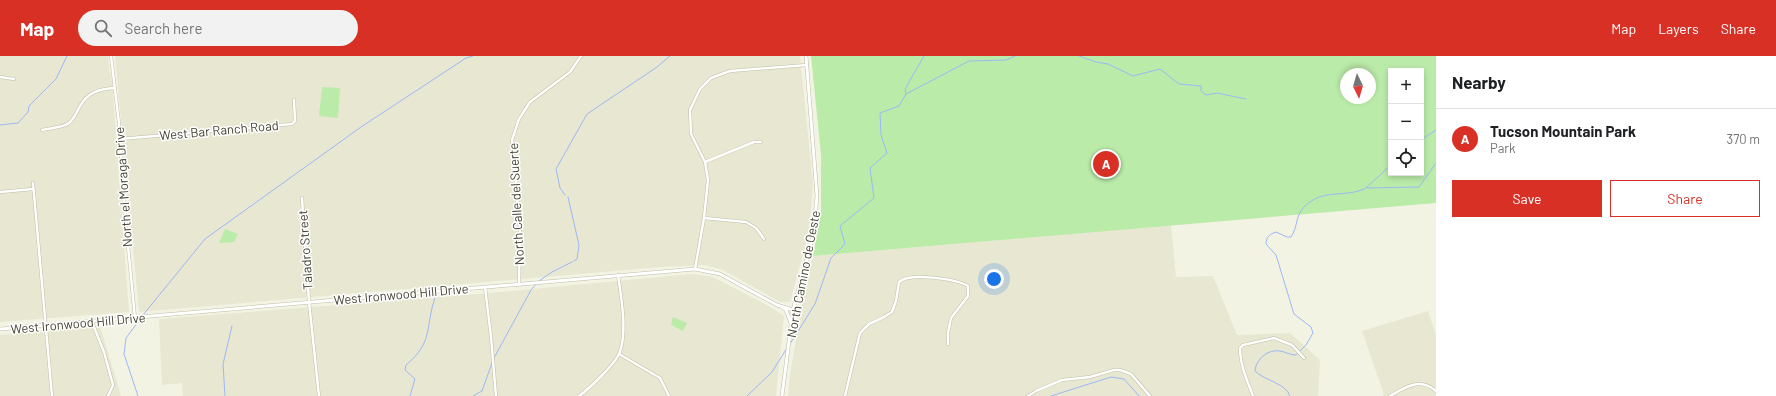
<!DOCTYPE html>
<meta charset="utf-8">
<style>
body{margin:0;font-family:Barlow,sans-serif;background:#f2f2f2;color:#202124}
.controls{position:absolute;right:12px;top:12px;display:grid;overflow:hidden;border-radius:0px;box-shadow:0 2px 6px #0003}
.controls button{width:36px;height:36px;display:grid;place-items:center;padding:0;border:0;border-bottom:1px solid #e0e0e0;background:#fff;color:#202124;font:20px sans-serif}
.compass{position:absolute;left:1340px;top:12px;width:36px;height:36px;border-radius:50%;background:#fff;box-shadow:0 2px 6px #0003;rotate:175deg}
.you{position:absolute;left:994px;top:223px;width:14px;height:14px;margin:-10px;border:3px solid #fff;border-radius:50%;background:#1a73e8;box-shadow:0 0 0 6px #1a73e833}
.badge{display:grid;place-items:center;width:26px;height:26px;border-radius:50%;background:#d93025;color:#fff;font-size:13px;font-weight:700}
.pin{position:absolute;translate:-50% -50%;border:2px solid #fff;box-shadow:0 1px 4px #0006}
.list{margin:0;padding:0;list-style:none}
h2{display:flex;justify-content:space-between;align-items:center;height:52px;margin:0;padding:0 16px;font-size:17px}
h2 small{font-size:13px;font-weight:400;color:#757577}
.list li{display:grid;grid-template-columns:26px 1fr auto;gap:12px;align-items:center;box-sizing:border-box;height:60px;padding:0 16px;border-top:1px solid #e0e0e0}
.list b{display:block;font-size:15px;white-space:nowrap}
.list p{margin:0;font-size:13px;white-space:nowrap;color:#757577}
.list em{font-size:13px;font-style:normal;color:#757577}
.actions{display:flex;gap:8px;padding:12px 16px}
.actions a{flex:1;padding:9px 0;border:1px solid #d93025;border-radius:0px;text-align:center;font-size:14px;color:#d93025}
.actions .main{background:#d93025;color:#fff}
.icon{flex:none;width:22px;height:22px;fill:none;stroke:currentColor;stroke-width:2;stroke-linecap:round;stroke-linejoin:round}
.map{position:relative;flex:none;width:1436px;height:340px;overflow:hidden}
header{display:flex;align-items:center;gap:24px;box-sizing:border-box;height:56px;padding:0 20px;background:#d93025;color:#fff}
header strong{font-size:19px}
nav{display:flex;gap:22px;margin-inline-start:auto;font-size:14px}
.search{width:280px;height:36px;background:#f2f2f2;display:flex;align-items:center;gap:10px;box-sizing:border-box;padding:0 14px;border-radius:22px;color:#757577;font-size:15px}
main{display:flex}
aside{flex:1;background:#fff}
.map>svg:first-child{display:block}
.residential{fill:#e8e7d1}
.green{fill:#bbeba9;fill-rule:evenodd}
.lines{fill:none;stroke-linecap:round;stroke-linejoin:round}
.stream{stroke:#9bb8f6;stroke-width:1}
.minor-casing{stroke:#bfbea6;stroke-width:3.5}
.tertiary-casing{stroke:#bfbea6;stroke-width:4}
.minor{stroke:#fff;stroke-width:2.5}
.tertiary{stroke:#fff;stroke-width:3}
.labels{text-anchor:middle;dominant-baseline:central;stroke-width:3;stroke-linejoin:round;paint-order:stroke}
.street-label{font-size:13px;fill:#464433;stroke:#fff}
</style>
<header>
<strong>Map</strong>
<div class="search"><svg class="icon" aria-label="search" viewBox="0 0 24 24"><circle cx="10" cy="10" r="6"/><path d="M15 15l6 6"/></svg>Search here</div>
<nav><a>Map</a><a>Layers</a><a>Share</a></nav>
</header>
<main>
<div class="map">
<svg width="1436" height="340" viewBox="0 0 1436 340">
<rect width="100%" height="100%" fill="#f3f3e4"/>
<g class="residential">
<path d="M0,0H108L109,14L112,25L129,256L0,266Z"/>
<path d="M115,0H800L813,128L809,176L790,246H780L723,214L704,209L660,211L139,256Z"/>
<path d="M1171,169L1176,221L1213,220L1237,279L1290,277L1320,304L1318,340H788L790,319L804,237L813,200Z"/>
<path d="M691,218L713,221L765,248L784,260L776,340H183L182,327L162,329L159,263L490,237Z"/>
<path d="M1428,255L1436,279V340H1383L1384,338L1362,275Z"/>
<path d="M100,270L121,340H0V279Z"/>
</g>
<g class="green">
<path d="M811,0H1436V147L813,200L821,157V99ZM1391,15H1421V117H1391ZM1346,18H1370V42H1346Z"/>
<path d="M322,31L340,32L338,62L319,60Z"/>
<path d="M225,173L238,178L234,186L219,187Z"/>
<path d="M673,261L687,267L683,275L671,269Z"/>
</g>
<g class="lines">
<g class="stream">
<path d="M1079,0L1096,6L1108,8L1133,20L1160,13L1179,28L1201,30V35L1206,39L1217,37L1246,43"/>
<path d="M906,38L969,5L1006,4L1015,0"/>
<path d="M0,69L18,67L28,56L29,50L56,23L67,0"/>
<path d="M1421,84L1436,74"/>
<path d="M1367,132L1419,131L1436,107"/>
<path d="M565,139L560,132L556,113L587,58L657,11L670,0"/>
<path d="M568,141L579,189L577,203L574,205"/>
<path d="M539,225L552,216L572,206"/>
<path d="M143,259L205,183L361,71L466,2L473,0"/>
<path d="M790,288L815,248L831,202L845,188L840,170L874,142L870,112L887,97L881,79L880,57L899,50L906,38L905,33L924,0"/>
<path d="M494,302L531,234L537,227"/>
<path d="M138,340L124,298L126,282L141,262"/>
<path d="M225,340L223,308L232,270"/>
<path d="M410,340L415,323L405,314L406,309C434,286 425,270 435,242"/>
<path d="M473,340L482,335L492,307"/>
<path d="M747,340L772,316L787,292"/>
<path d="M1051,340L1111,321L1124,323L1139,340"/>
<path d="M1290,340C1286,327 1265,325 1255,315C1256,303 1268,293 1280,295C1286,296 1290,299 1296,299L1306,289L1313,277L1311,271L1294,258L1276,199L1266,188C1266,181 1270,178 1276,176L1287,181H1291C1298,171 1295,160 1304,151C1323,132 1343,142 1364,133C1367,132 1386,113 1391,109"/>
</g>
<g class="minor-casing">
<g id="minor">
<path d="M111,0L119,67L123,138L135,262"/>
<path d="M0,21L14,23"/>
<path d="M42,74C49,72 62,72 69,67C74,63 76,57 79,52C87,36 99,33 115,32"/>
<path d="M120,83L292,68L295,65L294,44"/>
<path d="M705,106L754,86H761"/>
<path d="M33,127L52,340"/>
<path d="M0,136L33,133"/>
<path d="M302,142L309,246L319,340"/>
<path d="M704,162L746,166L756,172L764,183"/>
<path d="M695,213L704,162L708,124L705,106L691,78L690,54L700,33L711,22L730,15L807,9"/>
<path d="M519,228L520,174L512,84L519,63L530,46L570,16L581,0"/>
<path d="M485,231L491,281L496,340"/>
<path d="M92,266L104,296L113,329L108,340"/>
<path d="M619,298L660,322L669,340"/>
<path d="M579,340C589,333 614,309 619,298C628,278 621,240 618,219"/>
<path d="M845,340L860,277L869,268L884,261L892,256L896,245L899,226C909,216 956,223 968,230V240L951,262L948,277V288"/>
<path d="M1028,340L1036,335L1062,324L1090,321L1114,314H1120L1131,318L1150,340"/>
<path d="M1253,340C1247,324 1240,309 1240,292L1243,289L1274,282L1292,289L1304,302"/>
<path d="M1390,340C1405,331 1420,321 1436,335"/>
</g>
</g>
<g class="tertiary-casing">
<g id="tertiary">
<path d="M782,251L786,254L791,267"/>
<path d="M0,273L695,213L720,218L777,249L793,254"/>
<path d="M782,340L793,254L813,180L817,140L806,0"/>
</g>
</g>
<use href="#minor" class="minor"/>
<use href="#tertiary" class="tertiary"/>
</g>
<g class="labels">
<g class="street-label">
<text transform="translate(219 74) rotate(-5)">West Bar Ranch Road</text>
<text transform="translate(123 131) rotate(-94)">North el Moraga Drive</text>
<text transform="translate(516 148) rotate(-93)">North Calle del Suerte</text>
<text transform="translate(305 194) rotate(-94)">Taladro Street</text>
<text transform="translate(803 218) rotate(-79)">North Camino de Oeste</text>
<text transform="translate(401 238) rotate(-5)">West Ironwood Hill Drive</text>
<text transform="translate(78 267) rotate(-5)">West Ironwood Hill Drive</text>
</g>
</g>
</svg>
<div class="controls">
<button>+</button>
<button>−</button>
<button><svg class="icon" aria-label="locate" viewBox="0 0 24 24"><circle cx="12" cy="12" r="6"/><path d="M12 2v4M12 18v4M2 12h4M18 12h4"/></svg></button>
</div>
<svg class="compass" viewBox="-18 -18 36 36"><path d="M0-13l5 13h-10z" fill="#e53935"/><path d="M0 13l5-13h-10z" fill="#757577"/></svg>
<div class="you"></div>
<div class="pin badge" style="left:1106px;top:108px">A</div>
</div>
<aside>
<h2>Nearby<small></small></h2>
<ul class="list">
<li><span class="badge">A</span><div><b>Tucson Mountain Park</b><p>Park</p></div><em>370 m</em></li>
</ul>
<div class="actions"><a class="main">Save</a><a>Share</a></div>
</aside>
</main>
